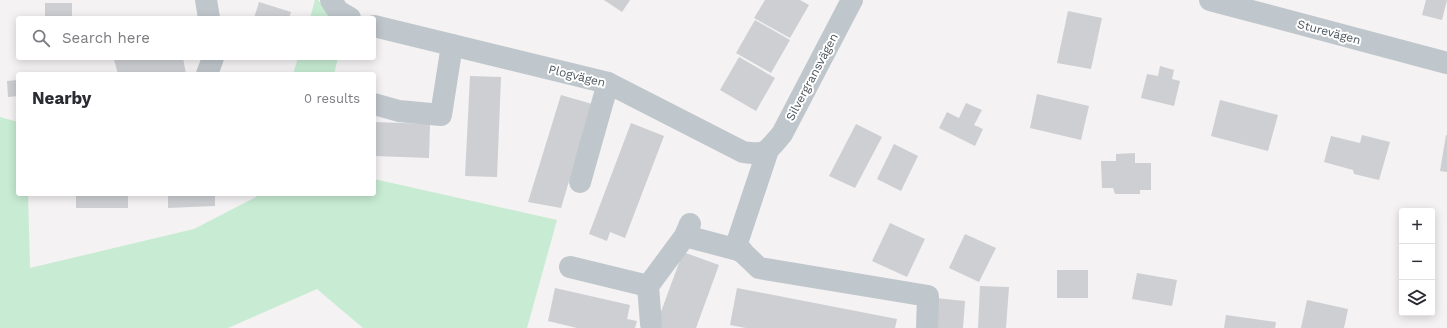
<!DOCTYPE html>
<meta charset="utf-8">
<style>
body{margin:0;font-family:"Work Sans",sans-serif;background:#f7f7f7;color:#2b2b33}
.controls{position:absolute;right:12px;bottom:12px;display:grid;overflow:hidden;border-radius:4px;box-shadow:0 2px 10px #0003}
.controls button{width:36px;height:36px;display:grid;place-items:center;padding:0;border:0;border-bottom:1px solid #e1e1e2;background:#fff;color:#2b2b33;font:20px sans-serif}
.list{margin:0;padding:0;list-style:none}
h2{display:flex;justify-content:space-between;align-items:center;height:52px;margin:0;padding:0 16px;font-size:17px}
h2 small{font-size:13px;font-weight:400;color:#7c7c81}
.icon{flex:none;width:22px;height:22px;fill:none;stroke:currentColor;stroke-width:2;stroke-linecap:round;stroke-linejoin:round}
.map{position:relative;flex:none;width:1447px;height:328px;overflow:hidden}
.search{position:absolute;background:#fff;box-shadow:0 2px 10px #0003;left:16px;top:16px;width:360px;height:44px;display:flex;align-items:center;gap:10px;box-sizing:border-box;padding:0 14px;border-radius:4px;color:#7c7c81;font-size:15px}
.panel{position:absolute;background:#fff;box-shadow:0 2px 10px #0003;left:16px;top:72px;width:360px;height:124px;border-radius:4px}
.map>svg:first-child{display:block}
.green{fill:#c7ebd3}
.building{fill:#cdcfd3}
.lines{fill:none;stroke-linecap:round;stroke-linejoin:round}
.minor{stroke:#bfc6cc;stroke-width:22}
.labels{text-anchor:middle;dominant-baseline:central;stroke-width:4;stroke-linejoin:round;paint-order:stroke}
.street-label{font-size:12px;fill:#4c565d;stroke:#fff}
</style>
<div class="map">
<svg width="1447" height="328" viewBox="0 0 1447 328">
<rect width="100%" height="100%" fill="#f4f2f2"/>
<g class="green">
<path d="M315,0H318L333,18H310Z"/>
<path d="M298,58H338L334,74H293Z"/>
<path d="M0,117L18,122V194H28L30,268L194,229L256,197L257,194H374V179L557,220L527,328H363L317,289L228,328H0Z"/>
</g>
<g class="building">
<path d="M604,0H630L622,12Z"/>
<path d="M765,0H800L809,5L790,38L754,18Z"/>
<path d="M1426,0H1447L1442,20L1422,15Z"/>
<path d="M259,2L291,12L289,18H254Z"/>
<rect x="45" y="3" width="27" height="15"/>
<path d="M1068,11L1102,18L1091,69L1057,63Z"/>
<path d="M755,20L790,40L771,73L736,53Z"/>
<path d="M739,57L775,78L756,111L720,90Z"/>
<path d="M124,58H183L186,74H118L114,60Z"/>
<path d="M1160,66L1174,70L1172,79L1180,81L1174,106L1141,98L1147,74L1158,76Z"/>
<path d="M470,76L501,77L497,177L465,176Z"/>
<path d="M18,80V96L8,97L7,81Z"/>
<path d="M1037,94L1089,106L1081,140L1030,128Z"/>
<path d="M561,95L592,104L561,208L528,202Z"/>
<path d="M1220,100L1278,115L1268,151L1211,136Z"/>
<path d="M966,103L982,110L974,125L983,129L975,146L939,128L947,112L959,118Z"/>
<path d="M374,122L430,124L429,158L374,156Z"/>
<path d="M631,123L664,136L625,238L610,232L607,241L589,234Z"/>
<path d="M856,124L882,137L855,188L829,176Z"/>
<path d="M1362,135L1390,142L1379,180L1354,174L1353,170L1324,162L1331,136L1360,143Z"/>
<path d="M1446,135H1447V172L1440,171Z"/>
<path d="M894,144L918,156L901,191L877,179Z"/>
<path d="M1135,153V163H1151V190H1140V194H1115L1113,188H1102L1101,161H1116V154Z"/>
<rect x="76" y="194" width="52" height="14"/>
<path d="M168,194H215V206L168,208Z"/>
<path d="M890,223L925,239L907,277L872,261Z"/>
<path d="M965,234L996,248L979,282L949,268Z"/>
<path d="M683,252L719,265L696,328H655Z"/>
<rect x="1057" y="270" width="31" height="28"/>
<path d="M1137,273L1177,280L1172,306L1132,299Z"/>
<path d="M980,286L1009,287L1006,328H978Z"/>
<path d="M555,288L630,305L627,319L637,321L635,328H577L548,321Z"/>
<path d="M737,288L897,319L895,328H746L730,325Z"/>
<path d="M935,298L965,301L963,328H933Z"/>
<path d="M1307,300L1348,309L1344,328H1301Z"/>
<path d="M1226,315L1276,322L1275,328H1224Z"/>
</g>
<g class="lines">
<g class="minor">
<path d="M206,0L209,18"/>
<path d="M331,0L338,11L350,18"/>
<path d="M1210,0L1447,63"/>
<path d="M374,26L608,83L743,152C767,156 767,151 782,134L852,0"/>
<path d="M207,74L213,58"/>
<path d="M374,104L399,111L441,115L452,45"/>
<path d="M768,150L736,246L759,268L928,296L927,328"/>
<path d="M580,182L608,83"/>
<path d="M685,236L742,251"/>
<path d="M570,267L648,286"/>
<path d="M651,324L648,286L685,236L690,224"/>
</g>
</g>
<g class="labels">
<g class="street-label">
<text transform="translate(1329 32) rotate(15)">Sturevägen</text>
<text transform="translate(577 76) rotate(14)">Plogvägen</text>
<text transform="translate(812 77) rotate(-62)">Silvergransvägen</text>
</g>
</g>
</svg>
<div class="controls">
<button>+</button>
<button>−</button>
<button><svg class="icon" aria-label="layers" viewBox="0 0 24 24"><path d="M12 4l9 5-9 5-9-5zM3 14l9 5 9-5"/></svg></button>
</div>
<div class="search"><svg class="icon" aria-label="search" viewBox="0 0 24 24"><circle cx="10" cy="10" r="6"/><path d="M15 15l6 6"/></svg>Search here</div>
<section class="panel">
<h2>Nearby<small>0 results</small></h2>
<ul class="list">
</ul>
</section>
</div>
